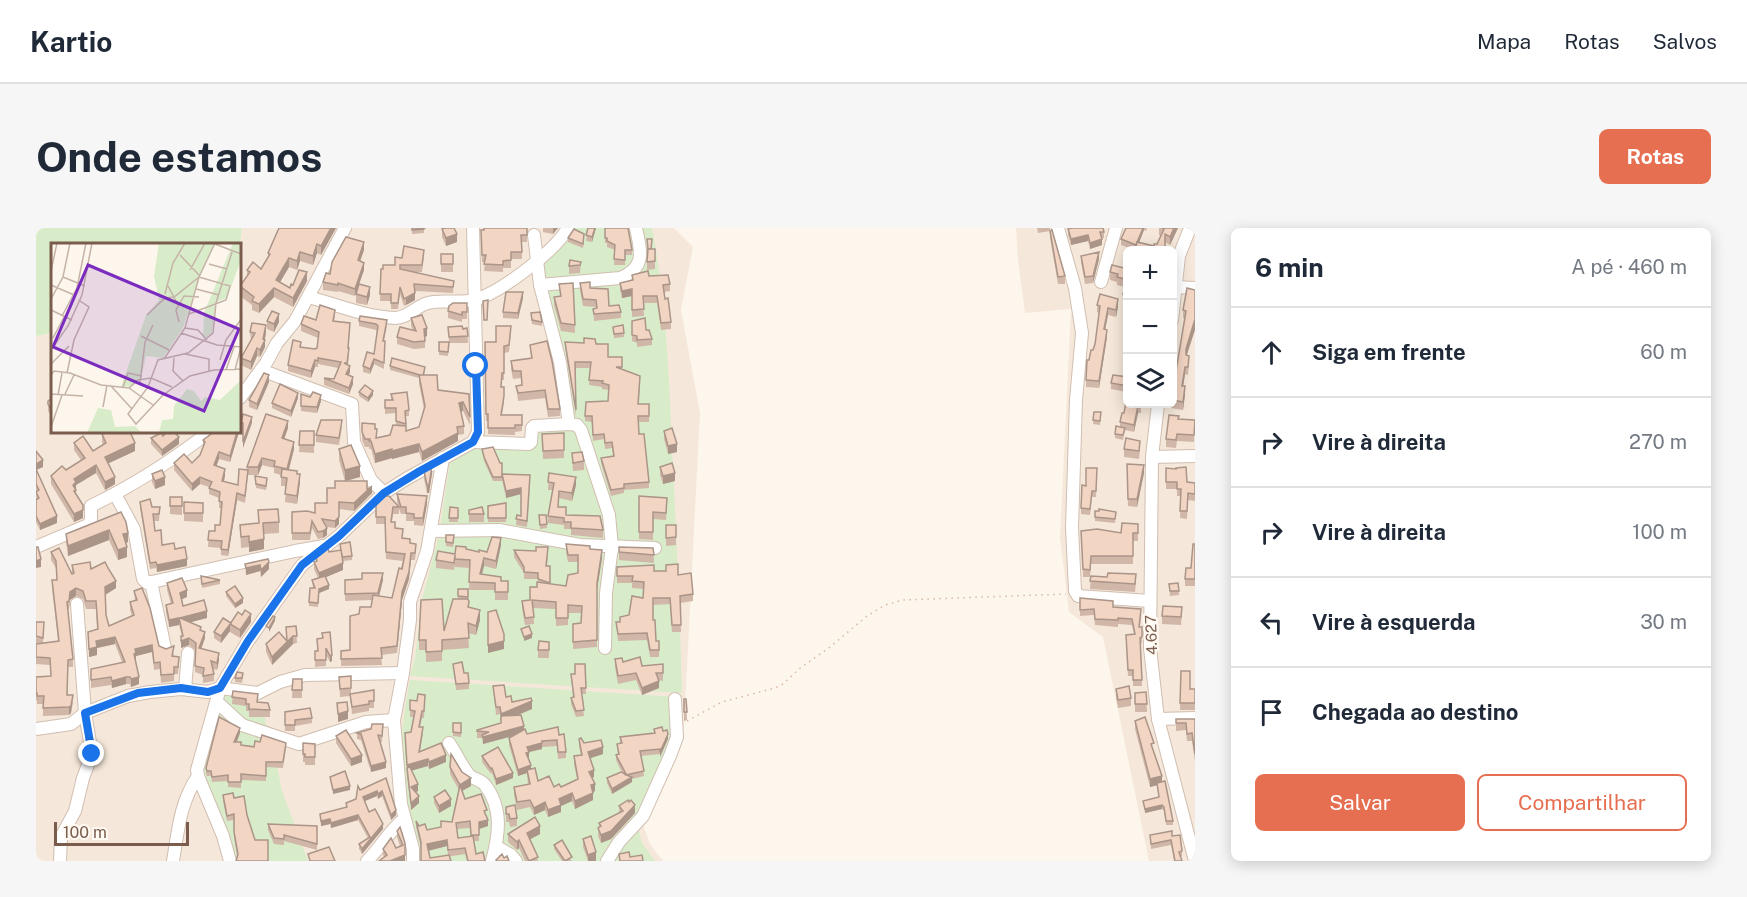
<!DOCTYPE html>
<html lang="pt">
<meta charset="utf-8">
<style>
body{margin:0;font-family:"Public Sans",sans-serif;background:#f6f6f7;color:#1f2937}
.controls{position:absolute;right:18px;top:18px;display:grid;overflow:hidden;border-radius:9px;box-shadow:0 3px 15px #0003}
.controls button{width:54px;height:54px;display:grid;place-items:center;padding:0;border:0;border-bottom:2px solid #e0e1e3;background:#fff;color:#1f2937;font:30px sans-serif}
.scale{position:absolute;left:18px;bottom:15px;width:135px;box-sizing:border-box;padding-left:6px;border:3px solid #7a5c4d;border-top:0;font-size:16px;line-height:21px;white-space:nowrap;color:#7a5c4d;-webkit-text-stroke:4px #fffaf3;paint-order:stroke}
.stop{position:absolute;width:18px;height:18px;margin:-14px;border:4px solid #1a73e8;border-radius:50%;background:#fff}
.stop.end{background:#1a73e8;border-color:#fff;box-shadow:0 2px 6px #0008}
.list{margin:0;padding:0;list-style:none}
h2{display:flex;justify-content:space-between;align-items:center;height:78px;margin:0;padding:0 24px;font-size:26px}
h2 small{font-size:20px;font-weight:400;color:#747a83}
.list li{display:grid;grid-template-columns:39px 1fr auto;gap:18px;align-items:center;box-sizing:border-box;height:90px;padding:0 24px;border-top:2px solid #e0e1e3}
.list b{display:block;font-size:22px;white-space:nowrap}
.list em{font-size:20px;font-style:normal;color:#747a83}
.actions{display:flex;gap:12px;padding:18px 24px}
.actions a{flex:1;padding:14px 0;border:2px solid #e76f51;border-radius:9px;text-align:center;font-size:21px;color:#e76f51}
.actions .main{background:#e76f51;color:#fff}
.icon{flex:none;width:33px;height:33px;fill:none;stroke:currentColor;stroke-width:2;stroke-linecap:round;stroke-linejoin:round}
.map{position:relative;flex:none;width:1159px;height:633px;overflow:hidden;border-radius:9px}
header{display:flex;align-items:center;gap:36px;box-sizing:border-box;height:84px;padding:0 30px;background:#fff;border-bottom:2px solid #e0e1e3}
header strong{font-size:28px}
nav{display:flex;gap:33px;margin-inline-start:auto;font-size:21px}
.intro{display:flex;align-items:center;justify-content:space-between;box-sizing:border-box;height:144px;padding:0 36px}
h1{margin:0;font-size:42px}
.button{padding:15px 27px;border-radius:9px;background:#e76f51;color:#fff;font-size:21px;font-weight:700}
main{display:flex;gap:36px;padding:0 36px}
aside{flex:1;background:#fff;border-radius:9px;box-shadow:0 3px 15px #0003}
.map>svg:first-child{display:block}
.residential{fill:#f5e8da;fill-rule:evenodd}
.green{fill:#d8ecc9}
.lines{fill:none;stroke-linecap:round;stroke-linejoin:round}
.minor-casing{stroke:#d1beb0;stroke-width:14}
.path{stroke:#d9b8a5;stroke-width:1.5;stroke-dasharray:1.5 4.5;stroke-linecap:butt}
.minor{stroke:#fff;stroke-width:12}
.wall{fill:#d1b7a8;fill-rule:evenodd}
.shaded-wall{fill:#aa9588}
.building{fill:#f3d5c3;stroke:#aa9588;stroke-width:1.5}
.route{stroke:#1a73e8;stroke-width:8}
.labels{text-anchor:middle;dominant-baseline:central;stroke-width:4.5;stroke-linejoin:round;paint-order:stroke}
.street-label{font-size:15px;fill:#7a5c4d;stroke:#fffaf3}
.inset-road{fill:none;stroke:#c5b3a7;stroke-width:1.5}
.view{fill:#7b2cbf;fill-opacity:0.15;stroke:#7b2cbf;stroke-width:3}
.inset-edge{fill:none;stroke:#7a5c4d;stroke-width:3}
</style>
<header>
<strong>Kartio</strong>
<nav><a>Mapa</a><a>Rotas</a><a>Salvos</a></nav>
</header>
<div class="intro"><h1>Onde estamos</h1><a class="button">Rotas</a></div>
<main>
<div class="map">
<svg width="1159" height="633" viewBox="0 0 1159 633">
<rect width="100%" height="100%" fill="#fdf6ec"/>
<g class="residential">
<path d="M206,0H638L657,19L645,82L664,185L648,499L606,594L614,616L627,633H0V108L16,105V204H204V16Z"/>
<path d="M980,0H1159V633H1113L1067,409L1033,384L1024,310L1035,81L989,85L982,32ZM1092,22H1136V176H1092Z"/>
</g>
<g class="green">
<path d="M0,0H206L204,16H16V105L0,108Z"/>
<path d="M533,0H616C630,71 633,146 636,218C640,301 644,383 646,465L374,448L379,430L386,371L403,307L414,233L441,216L492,217L498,204L535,198L502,33Z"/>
<path d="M374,452L644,469L642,497L602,599L606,615L619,633H381C377,615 370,596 368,578C363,535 365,494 374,452Z"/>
<path d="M196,465L227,484L239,527L246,563L272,633H199L165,537L188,467Z"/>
</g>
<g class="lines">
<g class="minor-casing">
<g id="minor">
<path d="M1022,0L1039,60L1046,105L1040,172L1036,299L1039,363L1042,368L1114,373"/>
<path d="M498,7L504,57L524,134L533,196L541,197L545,202L573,287L576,319L570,365L569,420"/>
<path d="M1065,54L1080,0"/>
<path d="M504,57L584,50C610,40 605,24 600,0"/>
<path d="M1140,59L1159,60"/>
<path d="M273,69C301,77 330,89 359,90C372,90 380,78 392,75C406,71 422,76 438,72C464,65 519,23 532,0"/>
<path d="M1136,92L1143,28L1154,0"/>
<path d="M225,142L316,176L318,214L335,252L348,265"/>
<path d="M204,170L230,135L241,115L259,93L309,0"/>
<path d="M1122,176L1116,229L1114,420L1122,491L1159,633"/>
<path d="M437,214L493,216L495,214L496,200L498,198L533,196"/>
<path d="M1116,229L1159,228"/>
<path d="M79,266L98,301L107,351L111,355L259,323L288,318"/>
<path d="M396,303L463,302L544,317L619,320"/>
<path d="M0,319L52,297L55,292V278C96,258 137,232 173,204"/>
<path d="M115,354L129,420"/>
<path d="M149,461L152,425"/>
<path d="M181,474L206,497L263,516L330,494L358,492"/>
<path d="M1122,491L1159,490"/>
<path d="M0,501L35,496L49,485L92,468L114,464L145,461L172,464L184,460L222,465L244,454L269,447L367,445"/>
<path d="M413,515C420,525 425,537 433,547C438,552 445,551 449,557C467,580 463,607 456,633"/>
<path d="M461,619L475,627L480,633"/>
<path d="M24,633L25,609L39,583L47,550L56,526L49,485L41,376"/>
<path d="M137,633C142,603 144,574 162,548"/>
<path d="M194,633L187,608L162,548L161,542L184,460L212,413L266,337L303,308L348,265L370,251L437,214L442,204L437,0"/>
<path d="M331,633C345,619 353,603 368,591"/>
<path d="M377,633V621L365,576L358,492L367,445L374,392V374L391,323L407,230"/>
<path d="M571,633L583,614L607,588L634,528L641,509L639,471"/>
</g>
</g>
<path class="path" d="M651,493L686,474L739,460L747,456L763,441L794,419L831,388L849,377L867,372L1030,366"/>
<use href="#minor" class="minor"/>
</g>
<g class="wall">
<path d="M242,0H300L285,27L281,25L277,37L264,33L261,42L253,39L244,54L254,60L257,57L271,53L257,79L238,69L223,85L216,82V77L204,68V58L211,49V42L225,41L232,28V25L242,4Z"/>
<path d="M376,0H391L388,1V5L376,6Z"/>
<path d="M491,0V14H486V31H475V40H467V44L448,43L449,34H446L445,2Z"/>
<path d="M507,0H522L517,6L507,4Z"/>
<path d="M552,0H560L556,14L550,13Z"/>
<path d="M569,0L596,22V27H589V37H578L579,22L571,19V15H569Z"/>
<path d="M1001,0H1014V3L1029,48V56H1022L1014,10V3L1002,5Z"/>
<path d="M1090,0H1111L1110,3L1108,2L1103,15L1118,18L1121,16L1125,8L1123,7V0H1142L1134,17L1129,14V22H1099L1085,17V11Z"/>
<path d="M406,1L421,14L410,18L406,9Z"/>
<path d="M1032,1L1068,4V10H1066V17L1054,21L1052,13L1035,17L1032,7Z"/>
<path d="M532,10H548L547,20L532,14Z"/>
<path d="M619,21V41L611,42V34Z"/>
<path d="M328,22L324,33L328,42L323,56L334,67L331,77L320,75V66L322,59L319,68L302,63V64L287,62V54L294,46Z"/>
<rect x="405" y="26" width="12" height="18"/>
<path d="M1045,28L1063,31L1057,55L1049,56L1045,34Z"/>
<path d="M388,29L386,44H379L418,53L417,65L379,63V72L368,78L364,66L362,81H355V73H344L345,41L359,37L366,30Z"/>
<path d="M545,34L544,45L533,46V38Z"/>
<path d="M1092,34V73L1087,72V66L1090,59L1081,57V54L1074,52V44L1090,40Z"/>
<path d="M596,47L613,48L634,56V63L628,64L629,71L635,94V101L625,102L621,75H607L608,88L596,89V68L586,70L584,62V55L596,52Z"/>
<path d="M537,55L539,105L525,103L518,77V69H524L523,56Z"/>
<path d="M544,55L554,60L573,78L585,84V90L558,93L557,81L560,80V79L547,78L544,62Z"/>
<path d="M1159,62V99L1151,127L1153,135L1152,147L1149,146L1147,158L1149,166L1147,182L1135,180V176H1137V161L1149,91L1147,90V82Z"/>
<path d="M487,70L482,91L467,90V84Z"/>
<path d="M431,75V91H426V94L412,90V83Z"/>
<path d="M1061,77L1082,79L1080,89L1072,87L1069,101L1071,109L1063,160L1050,159V152L1053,132L1059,116L1063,85L1061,84Z"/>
<path d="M495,85L506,94V98L496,96Z"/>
<path d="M299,88L298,94L314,102L312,120L313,127L312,137L314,144L313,147L317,156L313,166L288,157V150L298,151L302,140L282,136V139H279L275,150L252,143V137L281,120L282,110L265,103V96L280,92Z"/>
<path d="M375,90L391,108L389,109V120L378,121L361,116V109L377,103L375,98Z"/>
<path d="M231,93L243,94L238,104L231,101Z"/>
<path d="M323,93L351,98L348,113V141L338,136L334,146L327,144V138L338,126L341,103L340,102L323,98Z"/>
<path d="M596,93L610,102L616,111V117L601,119V115L596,113Z"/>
<path d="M412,99L431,100L432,115H413L412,128L403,127V114H413Z"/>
<path d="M577,99L588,105V109L578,110Z"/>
<path d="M214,104L230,105L229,112V119L224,129L221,128L215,142L205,137V142V130L215,112Z"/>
<path d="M475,105L473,124L468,125V152H466L465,159H468V175L466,187H486V203L479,204V207H476L452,206V193H450L449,114H460Z"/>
<path d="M529,114L560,116L572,129H586V141L604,153L603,176H613V194H602L603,206L613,254V260L588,262V265L575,268L565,235V230L577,228L576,220L569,221L568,211L557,213L556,194L549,193V188L572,173L573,162L566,161V159L553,157L554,140H540V188L529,119Z"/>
<path d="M494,117L524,181V188L512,189L509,170L482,173L480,158L486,157L485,150L477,151L475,141V133L495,130Z"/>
<path d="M354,138L389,143L388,147L402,162L433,166L434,197L427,183H425L428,198V206L422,207V213L386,233L383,224L356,231V230L339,235L335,221H333V219H329L326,212V195L339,201L341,210L354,207L360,197V185L349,186V172H355V166L373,182V188H370V203L383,199L388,181L383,156V150L354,142Z"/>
<path d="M1092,149V176H1105V185H1102L1098,204L1089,202L1087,212L1079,210V206L1084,199V194L1088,185L1091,164L1075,161V155Z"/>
<path d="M233,154L221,182L213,179V172Z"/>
<path d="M323,164L337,167L332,174L323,168Z"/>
<path d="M265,166L285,173L281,185L265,183Z"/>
<path d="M16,170V189L12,183V173Z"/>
<path d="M262,170L255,189L236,180V175Z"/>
<path d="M1058,184H1065L1064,197L1057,196Z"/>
<path d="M1143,191L1159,192L1158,214L1141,213L1140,220L1130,219V211Z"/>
<path d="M306,199L303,217L280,214V207Z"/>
<path d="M252,200L248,211L258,221L253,242L261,246L264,254L261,276L249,274L250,258H245V247L238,245V240L226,237L222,247H212L209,275L201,272L192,328L185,327V320L172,319L173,303H179L184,297L185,280H183V270L173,266V259L164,256L156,263L138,242V235H156L164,227L167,219V212L178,204H203L194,234L183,231L180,238L189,248L188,254L202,257L211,242V239Z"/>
<path d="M264,203H278V225L263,224Z"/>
<path d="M628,203L641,224L632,226L628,211Z"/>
<path d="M528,205V230L507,231L506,206Z"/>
<path d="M66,206L99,223L72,235L79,256L69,262L60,245L40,257V266L47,290L38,294L15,256V248L30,242L45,232L38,222V215L57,223L67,217L66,214Z"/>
<path d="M127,208L143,216L126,228L115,216V210Z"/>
<path d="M303,221L324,249L310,253L336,265L318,283L303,281V296L299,300L290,299L291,307L287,310L282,311L276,300L274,312H256V284L279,285L291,275L299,260L309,253L303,232Z"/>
<path d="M446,221L464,235H466V253H457L448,233Z"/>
<path d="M1088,221H1104L1103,231L1088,229Z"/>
<path d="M0,223L7,239L0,242L21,295L4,302L0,294Z"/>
<path d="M536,225L548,233V242L537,243Z"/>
<path d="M1091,236L1108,245L1101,279L1092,278Z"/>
<path d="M624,239L639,253L627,256L624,247Z"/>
<path d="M1061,240L1060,269H1056L1054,287L1045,286V280L1050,258Z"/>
<path d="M1130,240L1151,254L1159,255V273L1152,272L1151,291L1144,290L1145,268H1141V261H1130Z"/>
<path d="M388,243L396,246L393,265H391L388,251Z"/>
<path d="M513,245L540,257L536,273L523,270V279L530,287L567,302V310L535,307V301H528V297L512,295V288L517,262H512Z"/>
<path d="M116,246L129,257L119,261L116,254Z"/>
<path d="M466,246L494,253L491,299L480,297L481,287L485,288V266L470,270L466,252Z"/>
<path d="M219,248L231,255L230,262L220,260Z"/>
<path d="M361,266L391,276L387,298L378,297V293H370V286H365L363,281V286H357L356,294L367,310L374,315L380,323L379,332H375L373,351L366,372L361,425L345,427L346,437L305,438V423L314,422L323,386L335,379L336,372L309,373V352H347L343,368L356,370L367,333L350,331L349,296H340V277L362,278L361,273Z"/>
<path d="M603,268L631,277L630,292L617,291V312L603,311Z"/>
<path d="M134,269H146V287L134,286Z"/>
<path d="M104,274L116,279H124L123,293H118L119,303L126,317L139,321L151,338L121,344L120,340L114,341L104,280Z"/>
<path d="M148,274L167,275V294L148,293Z"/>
<path d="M470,275V294H452V278Z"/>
<path d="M414,279L422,280V294H413Z"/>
<path d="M222,282L243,294V305L228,306V321L213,324V319L205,320L204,297L223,295Z"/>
<path d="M433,282L448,286V294H433Z"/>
<path d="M1059,283L1080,284L1079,295L1059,293Z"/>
<path d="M85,284L92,314L90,315L91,329L82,332L73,312L32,328L30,315V306Z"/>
<path d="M503,287H510L511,300L504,301Z"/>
<path d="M1102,296V313H1097V336H1055L1054,349H1047L1045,303L1085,305Z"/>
<path d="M630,297H640V317L630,318Z"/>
<path d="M410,307L418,311L417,319L410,318Z"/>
<path d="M304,316L316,328V332L307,333V342L290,349L293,361L283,365L282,379L273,378V374L277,360L276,352L282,350L278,341V334L280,333V329L293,324L305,322Z"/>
<path d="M530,316L554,321L566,330L561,362V419L537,421V396L545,395L546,385H532V397L520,398V381L497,380L498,396L489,397L486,380V373L494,372L501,359L502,351H488V345L478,329V322L512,326L511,338L514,356L530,358L542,345V334H532L530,324Z"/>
<path d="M1159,316V358H1149V351L1155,340Z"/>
<path d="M465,317L460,341L448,338L446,346L465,353H472V372H459V362H433L434,340L419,339V336L418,342L400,340V332L430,321L443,324H451Z"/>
<path d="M617,320L618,335L583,332V324Z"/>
<path d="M15,324L36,346V337L55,341L80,360L69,367L70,387L73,398L96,388L94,382V374L99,373L98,363L123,418L138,426L137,429L143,437L142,446H138V453L125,455L124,441L118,442L116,424L100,428V433H99L103,456L95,459L94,456H90L76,460L75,457L55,460V441L86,434L79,416L61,420V427L53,429L52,404L61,402L60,381H50L47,371L40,368L34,372L33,381H31L37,431V439H32V467L37,475L35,485L33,487L7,488V476H1V473L0,472V449L15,448L14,437L0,436V416L2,415H0V394H8L7,415L22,413L16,360V352H21L20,340L15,332Z"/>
<path d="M232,331L233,341L225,349L224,343L210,347L209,336Z"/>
<path d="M581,339L642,347L657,366V373L644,375L645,404H636L634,376L617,377V392L620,413H623V429H614L611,412L582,413L580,394H584L593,387L607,370L608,361L596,360V355H581Z"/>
<path d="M165,348L184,352V356L166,360Z"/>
<path d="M1055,348L1100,354L1099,364L1054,361Z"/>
<path d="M131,355L151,369L146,371L147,378L171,390L154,394L165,402L169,410L165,421L183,432L181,442L177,441L178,446V453L167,455V447L159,444V422L153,417L145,420L146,408L143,397L133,399L130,384V377L135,376L131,362Z"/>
<path d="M1142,355L1143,367L1134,368L1133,356Z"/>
<path d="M422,361H432V371L433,379L444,392L440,407L432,405L433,420L406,422V433L390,434V422H383V412L408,403L422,371Z"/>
<path d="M190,364L207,375L199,380L190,368Z"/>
<path d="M1044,370L1105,387L1104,399H1106V415L1104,416L1106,458H1097V448H1092L1090,413L1098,406L1096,397L1082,396V399L1059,397L1058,387L1044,388Z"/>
<path d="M1146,387L1145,397L1126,396V388Z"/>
<path d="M195,394H215L204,410L194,404V403L185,415L178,410V404Z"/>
<path d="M260,398L261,415L257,416L236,437L230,424V416L251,412L250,399Z"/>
<path d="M286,405L296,433L294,434L290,427V438L279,439V423H282L281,411L286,410Z"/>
<rect x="502" y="422" width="11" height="8"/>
<path d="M579,431L606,438L627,436V453L623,452V460L606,467L600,452L582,456L579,439Z"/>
<path d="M417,436L433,455V461L420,462Z"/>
<path d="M549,436L550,466H545L548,488L540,489L535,476V470L537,469L535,446H539Z"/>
<path d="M1145,443L1154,461H1159V482H1144Z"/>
<path d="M315,448V466L338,462V480H333V483L316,486L314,468L304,469L303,449Z"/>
<path d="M207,449L206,455L199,454V450Z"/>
<path d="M257,451H266V470H256Z"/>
<path d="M457,458L476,474L496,481L482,487L491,506L523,507L530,524V530L522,531L521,518L506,519V521L493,524L492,530L495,541L502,553L518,559H525L541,551L538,536V528L545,527L543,518V511L567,526L554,530L558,549L556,550L559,563L557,564V572L539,581L536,573L525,578V584L512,589L509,582L498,587L494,579L481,582L478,567V559L492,557L491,545L482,548L473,517V510L477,508L447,516L446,510H441V502L465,495L464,486L460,487Z"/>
<path d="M1080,461L1095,470V478L1082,480L1080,469Z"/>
<path d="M197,463L222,474L234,482V489H213V483H210V478L196,476Z"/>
<path d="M1110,464L1111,484H1099V465Z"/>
<path d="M389,467L388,490H386L384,499L387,506L384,524L410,534L393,541L392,538L375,542L382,563L379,564L383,575L375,582L371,548L369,511L375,504L378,489H374V482L381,473Z"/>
<path d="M648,471H650L651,492L648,493Z"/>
<path d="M249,484L276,490V495L259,498V503H249Z"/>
<path d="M1140,491H1159V534L1156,513H1151L1150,502L1140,503Z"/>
<path d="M1099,493L1118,523L1137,593V597H1130L1128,583L1126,581L1109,585L1107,573L1123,569L1121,557L1114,559L1099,501Z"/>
<path d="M417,495H425V509L417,508Z"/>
<path d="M347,496L346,514H344L350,540L335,544L325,512L321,511V505Z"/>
<path d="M618,501L627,503L632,511L624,529V526L605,528L608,548L596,551V554L576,566L571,555V550L586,545L580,532V527L582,526L581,516H584V509L618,505Z"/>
<path d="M204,505L201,514L205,517L250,520L247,540L230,539V553L205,552V560L192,559V553L176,554L175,548H171L170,546V540Z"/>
<path d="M300,508L326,534L315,538L300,515Z"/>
<path d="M267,515L279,524V537H269V534H267Z"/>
<path d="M446,528L477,550L460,557L456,545L455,546L446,534Z"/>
<path d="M414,539L435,558L426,563L429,571L451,588L452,598L443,601V613H438L440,626L449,633H431L429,626L385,633V620L380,599V593L383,598L391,602L405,599L416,594L423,562L414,546ZM434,600L435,609L422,610L421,601ZM411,618L412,627L394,630L392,623Z"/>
<path d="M350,550L360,587L355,592L346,568L342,571L341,568L328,573L333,584L347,601L326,626L323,621V616L332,610L322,592L295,600L294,596L285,598L284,586L310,579V575L320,571L324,562Z"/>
<path d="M187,567L198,570L208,568L201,628L198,610V592L191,593L187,573Z"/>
<path d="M398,569L415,578L403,585L398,575Z"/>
<path d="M583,578L599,585L575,611L565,615L562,608L563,595L583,585Z"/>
<path d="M470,579L481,590V598L474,599L473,594H470Z"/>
<path d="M232,596L281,598V622L248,613V617L238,616L232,602Z"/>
<path d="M364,599L369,633L348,629L347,627V621L360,620L364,618L361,609V603Z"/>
<path d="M472,606H504L494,611L502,633H489L483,620L481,622L472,614Z"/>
<path d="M1114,607L1136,608L1146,623V628L1144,629L1146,633H1138L1135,617L1115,621Z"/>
<path d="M547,611L560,633H552L547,619Z"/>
<path d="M518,617L536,633H526L518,621Z"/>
</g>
<g class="shaded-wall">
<path d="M295,0H300L285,27V18Z"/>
<path d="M517,0H522L517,6Z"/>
<path d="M559,0H560L556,14V9Z"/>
<path d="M1107,0H1108V2L1100,22V17Z"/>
<path d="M1138,0H1142L1134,17V9Z"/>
<path d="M421,6V14L410,18V10Z"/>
<path d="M1052,7V13L1035,17V11Z"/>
<path d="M1066,11V17L1054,21V15Z"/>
<path d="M328,14V22L322,39V32Z"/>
<path d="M281,16V25L277,37V28Z"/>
<path d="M264,24V33L261,42V33Z"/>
<path d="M1063,24V31L1057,55V48Z"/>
<path d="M253,30V39L240,61V52Z"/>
<path d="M328,35V42L319,68V61Z"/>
<path d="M271,44V53L257,79V70Z"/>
<path d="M334,59V67L331,77V69Z"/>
<path d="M238,60V69L223,85V76Z"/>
<path d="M596,61V68L586,70V63Z"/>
<path d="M487,64V70L482,91V85Z"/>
<path d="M379,65V72L370,77V71Z"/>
<path d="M1082,71V79L1080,89V82Z"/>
<path d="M1072,80V87L1068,108V101Z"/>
<path d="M243,86V94L238,104V96Z"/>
<path d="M1159,91V102L1150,129V121Z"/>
<path d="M230,97V105L228,114L229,112V119L224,129V122L227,111Z"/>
<path d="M391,100V108L388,109V101Z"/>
<path d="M1071,102V109L1063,160V153Z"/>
<path d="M221,120V128L215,142V134Z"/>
<path d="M338,131V136L334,146V141Z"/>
<path d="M279,132V139L275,150V143Z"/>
<path d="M314,138V144L310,153V146Z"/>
<path d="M1149,139V146L1146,166V158Z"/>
<path d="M233,147V154L221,182V176Z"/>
<path d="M317,149V156L313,166V160Z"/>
<path d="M1149,158V166L1147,182V174Z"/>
<path d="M337,163V167L332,174V170Z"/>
<path d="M262,165V170L255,189V183Z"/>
<path d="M285,167V173L281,185V179Z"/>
<path d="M427,174V183L423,184V175Z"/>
<path d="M1102,178V185L1098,204V197Z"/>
<path d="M216,189V195L207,220V214Z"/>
<path d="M252,193V200L246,217V210Z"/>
<path d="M201,204H203L194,234V228Z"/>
<path d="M422,205V213L386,233V224Z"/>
<path d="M143,209V216L126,228V222Z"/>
<path d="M258,214V221L251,248V241Z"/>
<path d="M99,215V223L69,237V229Z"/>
<path d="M383,216V224L356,231V223Z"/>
<path d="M641,216V224L632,226V218Z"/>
<path d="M356,221V230L339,235V226Z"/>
<path d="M183,224V231L178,244V237Z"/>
<path d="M226,230V237L222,247V239Z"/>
<path d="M7,232V239L0,242V236Z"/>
<path d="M60,237V245L40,257V269L37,265L38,251Z"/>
<path d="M1108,237V245L1101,279V271Z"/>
<path d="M324,238V249L309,253V242Z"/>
<path d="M396,238V246L393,265H391V257Z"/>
<path d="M189,241V248L186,260V253Z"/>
<path d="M639,245V253L627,256V248Z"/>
<path d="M264,246V254L261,276V268Z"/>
<path d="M79,249V256L69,262V254Z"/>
<path d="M129,249V257L119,261V253Z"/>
<path d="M164,249V256L156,263V256Z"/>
<path d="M540,249V257L536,273V265Z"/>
<path d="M336,258V265L318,283V275Z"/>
<path d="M485,260V266L470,270V263Z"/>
<path d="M201,265V272L192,328V322Z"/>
<path d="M391,268V276L387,298V290Z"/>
<path d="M47,282V290L38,294V286Z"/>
<path d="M21,288V295L4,302V296Z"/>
<path d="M303,289V296L299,300V293Z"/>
<path d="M291,300V307L287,310V303Z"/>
<path d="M73,302V312L32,328V318Z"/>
<path d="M92,305V314L87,316V306Z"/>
<path d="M465,310V317L460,341V333Z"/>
<path d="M228,311V321L213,324V314Z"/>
<path d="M91,319V329L82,332V322Z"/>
<path d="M566,322V330L561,362V419V355Z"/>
<path d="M375,325L373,351L366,372L361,425L366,364Z"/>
<path d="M448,330V338L444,354V346Z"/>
<path d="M5,331V339L0,340V333Z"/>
<path d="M151,331V338L121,344V337Z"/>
<path d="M233,334V341L225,349V342Z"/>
<path d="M307,335V342L283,352V345Z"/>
<path d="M224,337V343L210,347V340Z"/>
<path d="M347,345V352L342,372V365Z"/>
<path d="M80,353V360L69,367V359Z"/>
<path d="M293,357V361L283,365L282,379L283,361Z"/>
<path d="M40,360V368L34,372L33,381L34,364Z"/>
<path d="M151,362V369L144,372V365Z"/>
<path d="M207,370V375L199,380V376Z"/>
<path d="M444,382V392L440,407V398Z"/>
<path d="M171,383V390L144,397V390Z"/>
<path d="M215,386V394L204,410V402Z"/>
<path d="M239,389V393L233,404V400Z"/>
<path d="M143,390V397L133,399V392Z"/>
<path d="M194,396V403L185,415V408Z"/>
<path d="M169,404V410L163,427V420Z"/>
<path d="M496,406V410L488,413V409Z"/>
<path d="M257,408V416L236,437V429Z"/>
<path d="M79,409V416L61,420V427L53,429V421L60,413Z"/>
<path d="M153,410V417L145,420V413Z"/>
<path d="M468,413V421L452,425V417Z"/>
<path d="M116,417V424L100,428V433L98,434L99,421Z"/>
<path d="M183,425V432L181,442V435Z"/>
<path d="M296,427V433L294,434V428Z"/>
<path d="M90,449V456L76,460V453Z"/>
<path d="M103,449V456L95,459V451Z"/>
<path d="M623,453V460L606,467V460Z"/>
<path d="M37,467L35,485L33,487V479Z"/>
<path d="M496,473V481L465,494V488V494V486Z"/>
<path d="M312,483V491L302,494V486Z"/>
<path d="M488,498V505L447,516V509Z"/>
<path d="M204,500V505L198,520V514Z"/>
<path d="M632,506V511L624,529V524Z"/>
<path d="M506,515V521L493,524V530L490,531L491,519Z"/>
<path d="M567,519V526L552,531V524Z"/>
<path d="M326,527V534L315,538V531Z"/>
<path d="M410,527V534L393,541V534Z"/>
<path d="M392,531V538L371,544V537Z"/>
<path d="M350,534V540L335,544V538Z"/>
<path d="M495,537V543L491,542V545L482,548V542Z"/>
<path d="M558,542V549L553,551V544Z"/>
<path d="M477,545V550L460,557V551Z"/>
<path d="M1126,548V556L1114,559V551Z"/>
<path d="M596,549V554L576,566V561Z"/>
<path d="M435,550V558L424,564V557Z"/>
<path d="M382,556V563L375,567V559Z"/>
<path d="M559,556V563L555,565V557Z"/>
<path d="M314,558V562L297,566V562Z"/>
<path d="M341,563V568L327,574V569Z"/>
<path d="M346,563V568L342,571V566Z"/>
<path d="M536,565V573L525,578V584L512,589V582L523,571Z"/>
<path d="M557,565V572L539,581V573Z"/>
<path d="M383,568V575L375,582V575Z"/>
<path d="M415,571V578L403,585V578Z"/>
<path d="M509,574V582L498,587V580Z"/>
<path d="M599,577V585L575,611L565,615V607Z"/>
<path d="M1126,577V581L1109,585V581Z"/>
<path d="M360,582V587L355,592V587Z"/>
<path d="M322,587V592L295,600V595Z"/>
<path d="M294,591V596L285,598V593Z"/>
<path d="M452,592V598L443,601V613V594Z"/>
<path d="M347,596V601L326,626V621Z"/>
<path d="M504,598V606L491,613V605Z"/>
<path d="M411,612V618L391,623V616Z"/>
<path d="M483,612V620L481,622V614Z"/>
<path d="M560,624V633H552V627Z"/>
<path d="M369,627V633H353V632Z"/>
</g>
<g class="building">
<path d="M243,0H295L285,18L281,16L277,28L264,24L261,33L253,30L240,52L254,60L255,56L257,57L263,42L271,44L257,70L238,60L223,76L216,73L218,69L204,58L214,44L211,42L217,34L225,41L234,26L232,25Z"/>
<path d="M376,0H388V1L376,2Z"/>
<path d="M409,0H418L421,6L410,10L406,1Z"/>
<path d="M448,0H491V7H485L486,24H475V32L467,33V37L448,36L450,27H446L445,2H448Z"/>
<path d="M552,0H559L556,9L550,7Z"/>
<path d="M569,0H592L596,22H589V32L578,31L579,17L571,13V10H569Z"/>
<path d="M1036,0H1067L1068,4H1064L1066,11L1054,15L1052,7L1035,11L1032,1Z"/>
<path d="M1090,0H1107L1100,17L1085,11Z"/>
<path d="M1126,0H1138L1134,9L1129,6V22H1099L1101,14L1118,18V16H1121L1128,1Z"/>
<path d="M538,1L548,6L547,16L532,10Z"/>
<path d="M1016,2L1029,48L1022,49L1014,3Z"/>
<path d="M310,9L328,14L322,32L328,35L319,61L302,55V57L287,54L290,45L294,46L296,34Z"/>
<path d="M611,11H616L615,21H612Z"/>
<path d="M368,18L388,22L386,37H364V41L418,53L417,59L378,56L379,65L368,71L364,59L362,75H355V66H344L345,41H347V37H359V29L366,30Z"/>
<path d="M612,21H619V33L611,34Z"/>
<path d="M1063,24L1057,48L1049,49L1045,28Z"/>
<rect x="405" y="26" width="12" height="10"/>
<path d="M534,32L545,34L544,37L533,38Z"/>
<path d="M1076,37L1092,41V52L1081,49L1082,46L1074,44Z"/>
<path d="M612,43L613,48L632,47L634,56L627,57L629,71L632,70L635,94L625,95L621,68H607L608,81L596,82V61L586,63L584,55L597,52L596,47Z"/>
<path d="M554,54V60L572,61L573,78L583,77L585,84L558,86L557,81L561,80L560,72L547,71L544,55Z"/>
<path d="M537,55L539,97L525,95L518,69L525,68L523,56Z"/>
<path d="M323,56L334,59L331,69L320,66Z"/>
<path d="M1090,57H1092V66H1087Z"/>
<path d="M1151,60L1159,62V91L1150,121V127L1153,128L1152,139H1149L1146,158H1149L1147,174L1137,172V161L1150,83L1147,82Z"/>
<path d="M470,64H487L482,85L467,84Z"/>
<path d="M1064,66L1082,71L1080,82L1072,80L1068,101L1071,102L1063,153L1050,152L1051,132H1053L1055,122H1057L1059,116L1064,78L1061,77Z"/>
<path d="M452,72L451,92H448L447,73Z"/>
<path d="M417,75H431V84H426V87L412,83L413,78Z"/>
<path d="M284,77L299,82L297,93L314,95L312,120H313L311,135H308L314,138L310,146L317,149L313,160L288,150L298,151L305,134L282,130V133L279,132L275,143L252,137L257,112L265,114L264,119L279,121L281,120L283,104L265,96L268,88L280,92Z"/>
<path d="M236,83L243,86L238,96L231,93Z"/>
<path d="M504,84L506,94L496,92L495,85Z"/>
<path d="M386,87L391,100L388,101L389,113L378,114L361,109L364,99L380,103L375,90Z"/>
<path d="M324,88L351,92L347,113H349L348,135L338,131L334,141L327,138L331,124L338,126L342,98L340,96L323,93Z"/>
<path d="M609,90L610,102H613L616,111L601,112V108L596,107V93Z"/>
<path d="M216,95L230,97L227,111L229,112L224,122L221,120L215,134L205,130L219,105L214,104Z"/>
<path d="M587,97L588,105L578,106L577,99Z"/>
<path d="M426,98L427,101L431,100L432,108L413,109L412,99Z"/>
<path d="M460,98H475L473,117L468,118V145H466L465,159H468V168L465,187H486V197H479V200H452V186H450L449,114H460Z"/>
<path d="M548,110L559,111L560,116H572V129H586V139H580L604,148L602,176H613V188H602L603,206H608L613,254L588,256V260L575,262L565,230L578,228L576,214L569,215L568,206L557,207L556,188H549L550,174L572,173L573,157L566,155L567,153L553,152L555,134H539L540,182L529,114L548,115Z"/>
<path d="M511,113L516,133L524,181H512L509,162L482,165L480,158L486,157L485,143H477L475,133L496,130L494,117Z"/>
<path d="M403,114H413L412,124L403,123Z"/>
<path d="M356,130L389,139L387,148L354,138Z"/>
<path d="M228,145L233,147L221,176L213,172Z"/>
<path d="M383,147H401L402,162L433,166L434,189L427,174L423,175L428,198L421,199L422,205L386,224L383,216L356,223V221L339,226L335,213H333L334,211H329L326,204V195L339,196V201H341L340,210L354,207L357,197L370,198V203L383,199L389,178Z"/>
<path d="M1077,147L1092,149V158L1075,155Z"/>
<path d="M244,156L262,165L255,183L236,175Z"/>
<path d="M329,157L337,163L332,170L323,164Z"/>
<path d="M1092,163V176H1105V179L1102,178L1098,197L1084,194L1086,185H1088Z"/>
<path d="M277,164L285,167L281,179L265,178V166L274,169Z"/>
<path d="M371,164L373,182L369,183L370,196L360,193V180H349V172H357L355,166Z"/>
<path d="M16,170V183L12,176V173Z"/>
<path d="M1058,184H1065L1064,193L1057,192Z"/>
<path d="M207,186L216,189L207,214V195H205Z"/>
<path d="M230,186L252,193L246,210L258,214L251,241L238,238L239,233L226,230L222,239H211Z"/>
<path d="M1133,187L1143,188L1142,191L1159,192L1158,207L1141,206L1140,212L1130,211Z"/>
<path d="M285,192H306L303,210L280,207Z"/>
<path d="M1080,198L1089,200L1087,207L1079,206Z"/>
<path d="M636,200L641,216L632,218L628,203Z"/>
<path d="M264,203H278V217H263Z"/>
<path d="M72,204H94L99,215L69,229L79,249L69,254L60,237L38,251L40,254L37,257L40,262L38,263L47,277V282L38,286L15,248L26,238L30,242L49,230L38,215L47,208L57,223L70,215L66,206Z"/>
<path d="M131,204H138L143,209L126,222L115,210L125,205L127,208Z"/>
<path d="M178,204H201L194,228L183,224L178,237L189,241L186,253L202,257L203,241L212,242L209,268L201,265L192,322L185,321L186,313L172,312L173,303H179V297H184L186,274L183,273L184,264L173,260L176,254L164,249L156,256L138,235L148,226L156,235L164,227L169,214L167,212Z"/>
<path d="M528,205V222L507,223L506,206Z"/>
<path d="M1090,210L1104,213L1103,223L1088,221Z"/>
<path d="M315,217L324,238L309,242L303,221Z"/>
<path d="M457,219L464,235H466V249H457L448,229L446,221Z"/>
<path d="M0,223L7,232L0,236Z"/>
<path d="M546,224L548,233L537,235L536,225Z"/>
<path d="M636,235L639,245L627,248L624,239Z"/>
<path d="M1091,236L1108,237L1101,271H1092Z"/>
<path d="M396,238L393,257H391L388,243Z"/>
<path d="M1150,239L1151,254L1159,255V266L1152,265L1151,283H1144L1145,261H1141V254H1130V240L1140,241V240Z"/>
<path d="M1050,240H1061L1060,263H1056L1054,281L1045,280L1046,257L1050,258Z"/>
<path d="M0,241L21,288L4,296L0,288V272L3,270L0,264L3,262L0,256Z"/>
<path d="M246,241L261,243V246H264L261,268L249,266L251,250L245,249Z"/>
<path d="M126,242L129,249L119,253L116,246Z"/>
<path d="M513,245L540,249L536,265L523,263L522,279H530V287L564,288L567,302L535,300V294H528V290L512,288L518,255L512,254Z"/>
<path d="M466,246L494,247L491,293L480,291L481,287L485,288V260L470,263Z"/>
<path d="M219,248L231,250L230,258L220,256Z"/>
<path d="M299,253H331V262L336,258L318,275L303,274V289L299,293L286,291L291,300L287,303L282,304L276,293L274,305H256V284L271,283L279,285V275H291V260H299Z"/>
<path d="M361,266L391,268L387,290H378V286L370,285V279H365Z"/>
<path d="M349,268H353L363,279H357L355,294H359V300L367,301L366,310L374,311V315L380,316L379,325H375L373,344L366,364L361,418L345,420L346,430L305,431V423L314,422V388L323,386L324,379H335L337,367L356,370L363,340L366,341L369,326L350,324L349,289H340V277Z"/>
<path d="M603,268L631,270L630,285L617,284V304H603Z"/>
<rect x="134" y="269" width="12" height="9"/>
<path d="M114,271L116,279H124L123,286H117L119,303L125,302L126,317L138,315L139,321L149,319L151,331L121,337L120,334L114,335L104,274Z"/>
<path d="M148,274L167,275V285H148Z"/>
<path d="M470,275V290H452V278Z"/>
<path d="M414,279L422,280V290H413Z"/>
<path d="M446,279L448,286H433V282Z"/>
<path d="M242,281L243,294L227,295L228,311L213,314V308L205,309L204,297L223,295L222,282Z"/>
<path d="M1063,281L1080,284L1079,291L1059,289V283H1063Z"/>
<path d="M85,284L90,294L92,305L87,306L91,319L82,322L73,302L32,318L30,306Z"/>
<path d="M503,287H510L511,296L504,297Z"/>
<path d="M1086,295L1102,296V305H1097V328H1055L1054,342L1047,341L1045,303L1061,301L1085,305Z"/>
<path d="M630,297H640V309L630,310Z"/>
<path d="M410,307H418L417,315L410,314Z"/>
<path d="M456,309L465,310L460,333L448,330L444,346L465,349V353H472V364H459V355L433,354L434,332L419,331V327L418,335L400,332L402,323L419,326L420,318L430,319V321L443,324V322L451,324Z"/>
<path d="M314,314L316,328L306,329L304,316Z"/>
<path d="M530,316L554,318V321L566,322L561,355V412L537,414V396L545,395L546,378L532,377V390H520V374L496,372L498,389L489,390L486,373L494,372V359H501V354L530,358L532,347L542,345V327H532Z"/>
<path d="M1157,316H1159V351H1149L1150,340H1155Z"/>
<path d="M0,319H2L5,331L0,333Z"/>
<path d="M500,319H512L510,338H514V355L502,351V345L488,344V339L478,322L500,323Z"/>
<path d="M583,319L617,320L618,327L583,324Z"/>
<path d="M23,320L36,346L38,345L36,337L54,334L55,341L69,334L72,340L80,353L69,359L70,387L73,398L98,387L94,374L101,372L98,363L106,360L114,380L123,418L130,421L138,418L136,428L143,429L142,439H138V446L125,447L124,434L118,435L116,417L99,421L100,425L98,426L103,449L95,451L94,449H90L76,453L75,449L55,452V441L89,434L79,409L60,413L61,419L53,421L52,404L62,401L60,373H50L47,363L40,360L34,364L33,373L31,374L37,431L32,432L31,467H37L35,478L33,479L7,480L8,468H1V465H0V449L15,448L14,430L0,429V416L23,413L16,352H21L20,333L15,324Z"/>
<path d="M292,320L293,324L305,322L307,335L283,345L278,334L281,333L280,329Z"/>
<path d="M232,331L233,334L225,342L224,337L210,340L209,336Z"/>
<path d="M642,336V347L655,345L657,366L644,368L645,397H636L634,370H617V392H619L620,413H623V422H614L611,405L582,406L580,394H584V389L593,387L596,368L607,370L608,354L596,353L597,348H581V339L618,337V343H630V337Z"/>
<path d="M326,345H347L342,365L309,366V352L326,351Z"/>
<path d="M1072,345L1100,346L1099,356L1054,353L1055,348L1071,349Z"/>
<path d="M165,348L184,352L166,356Z"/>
<path d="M289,348L293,357L283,361L282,375L273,374L274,360H279L276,352Z"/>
<path d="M146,350L151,362L144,365L147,378L168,372L171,383L144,390L165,399L164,402L169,404L163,420L183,425L181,435L175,433L178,446L167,448L168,440L159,438L160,415L153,410L145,413V408H147L143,390L133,392L130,377L137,375L131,355Z"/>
<path d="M1142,355L1143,363H1134L1133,356Z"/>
<path d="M199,358L207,370L199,376L190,364Z"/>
<path d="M422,361H432V369L422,368Z"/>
<path d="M1044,370L1077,373V379L1105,381L1103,399H1106V409L1104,410L1106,452H1097V442H1092L1090,407L1099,406L1096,391L1082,390V392L1059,391L1058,381L1044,382Z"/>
<path d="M406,371L408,403L417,371H432L433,374L432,379L444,382L440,398L432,395L433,410L406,412V423L390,424V412H383L385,372Z"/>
<path d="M1127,378L1146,379L1145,389L1126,388Z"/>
<path d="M209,382L215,386L204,402L194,396L202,384L206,387Z"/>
<path d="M460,382L468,406V413L452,417V384Z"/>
<path d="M237,388L239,389L233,400L230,398Z"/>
<path d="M187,390L195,395L185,408L178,404Z"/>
<path d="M0,394H8L7,410L0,408Z"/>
<path d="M260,398L261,408H257L236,429L230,416L243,404L251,413L250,399Z"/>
<path d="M493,398L496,406L488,409L485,401Z"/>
<path d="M294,404L296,427L294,428L290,420V432H279V423H282L281,411L287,410L286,405Z"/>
<path d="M503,413L513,414V422H502Z"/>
<path d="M604,429L606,438L627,436V445H620L623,453L606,460L600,445L582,448L579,431L586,430L587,434Z"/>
<path d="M426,434L428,445H432L433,455L420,456L417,436Z"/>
<path d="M539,436H549L550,460H545L548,482L540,483L535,470L538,469L535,446H539Z"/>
<path d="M1145,443H1154V461H1159V475H1144Z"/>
<path d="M201,444L207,445L206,450H199Z"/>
<path d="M315,448V460L304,461L303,449Z"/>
<path d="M257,451H266V462H256Z"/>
<path d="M468,457L470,469L475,468L476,474L495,470L496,473L465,486L464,479H460L457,458Z"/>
<path d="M1093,458L1095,470L1082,472L1080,461Z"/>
<path d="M338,462V473H333V476L316,479L314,466Z"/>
<path d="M197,463L222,466L221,474L232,475L234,482L213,481V476H210V471L196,469Z"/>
<path d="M1110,464L1111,476H1099V465Z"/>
<path d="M382,466L389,467L388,483H386L383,499H387L383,524L405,515L410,527L393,534L392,531L371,537L369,505L375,504L379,483L374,482V472L381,473Z"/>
<path d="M648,471H650L651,484H648Z"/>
<path d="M311,474L312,483L302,486L301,475Z"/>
<path d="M274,480L276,490L259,492V497H249V484Z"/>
<path d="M485,487L488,498L447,509L446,507L453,504L441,503V502L465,495V488Z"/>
<path d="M183,489L204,500L198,514H205V517L218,519L219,513L224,514L226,507L250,515L247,534H230V548L205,546V554H192V547L176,549L175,543H171L170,540Z"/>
<path d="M1109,489L1118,515L1115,516L1126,548L1114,551L1099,493Z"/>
<path d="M1140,491H1159V526L1156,505L1151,506L1150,495H1140Z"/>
<path d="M417,495H425V505L417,504Z"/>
<path d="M336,496H347L346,508L342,507L350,534L335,538L325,506L321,505L335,501Z"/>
<path d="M522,499L523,507L528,506L530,524H522L521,512L506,513V515L491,519L493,524L490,525L495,537L482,542L473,510L489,501L491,506Z"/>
<path d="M626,499L627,503L631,502L632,506L624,524V521L604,523L608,543L590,547L596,549L576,561L571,550L585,544L590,546L580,527L583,526L581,516L586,515L584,509L619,505L618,501Z"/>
<path d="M310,502L326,527L315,531L300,508Z"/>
<path d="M545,510L548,515L565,512L567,519L552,524L558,542L553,544L559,556L555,557L557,565L539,573L536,565L523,571L525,577L512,582L509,574L498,580L494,572L481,574L478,559L494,556L491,542L499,540L502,553L513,548L518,559L523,556L525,559L542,551L538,528L546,527L543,511Z"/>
<path d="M267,515L279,516V529H269V526H267Z"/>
<path d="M462,519L477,545L460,551L456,540L455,541L446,528Z"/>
<path d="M415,526L426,544L435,550L424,557L414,539Z"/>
<path d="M374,539L382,556L375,559L383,568L375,575L371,540Z"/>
<path d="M309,543L314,558L297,562L294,549Z"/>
<path d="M350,550L360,582L355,587L346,563L342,566L341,563L327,569L333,584L339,581L347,596L326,621L323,616L334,609L322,587L295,595L294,591L285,593L284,586L311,579L310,575L320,571L322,558L324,562Z"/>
<path d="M1129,553L1137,593H1130L1128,579L1126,577L1109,581L1107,573L1123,569L1121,555Z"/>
<path d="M424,557L429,571L445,566L451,582L448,583L452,592L443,594V607H435L434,593L420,595L422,610L437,608L440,626L447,624L449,633H432L429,620L412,622L411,612L391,616L394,630L413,627L415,633H385V614L380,593L383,598L389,596L391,602L405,599V593L416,594Z"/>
<path d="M409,562L415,571L403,578L398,569Z"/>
<path d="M197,565L198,570L208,568L211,587L219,612H232V633H200L202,626L198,604V586L191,588L187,567Z"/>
<path d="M592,572L593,574L595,572L599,577L575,603L565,607L562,600L565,598L563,595L587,583L583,578Z"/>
<path d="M479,577L481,590L474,591L473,586H470V579Z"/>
<path d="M499,589L504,598L491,605L502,629L493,633L483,612L481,614L472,606Z"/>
<path d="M232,596L281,598V616L248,607V611L238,610Z"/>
<path d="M364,599L369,615V627L354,633H343L351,627L347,621L355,610L360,620L367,617L361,603Z"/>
<path d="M1136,603V608L1144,607L1146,623L1143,624L1146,633H1139L1135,612L1115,616L1114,607Z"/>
<path d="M555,608L560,624L552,627L547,611Z"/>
<path d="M526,612L536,629L529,633L518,617Z"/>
<path d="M293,619L299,633H274L272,626Z"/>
<path d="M593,624L594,629L606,627L607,633H584L583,626Z"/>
<path d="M466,626L468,630L471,628L473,633H460V632Z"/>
</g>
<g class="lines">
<path class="route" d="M56,526L49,485L102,465L145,460L172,464L184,460L212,413L266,337L303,308L348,265L384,243L437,214L442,204L440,138"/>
</g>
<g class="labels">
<g class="street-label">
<text transform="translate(1115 407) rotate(-92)">4.627</text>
</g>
</g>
<g transform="translate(15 15)">
<rect width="190" height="190" fill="#fdf6ec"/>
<path d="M108,0H164L150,30L132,85L112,115L95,113L90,136L81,143L70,144L95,72L108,57L103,33ZM182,0H190V17L176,55L165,59L161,90L152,96L153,70ZM190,137V190H108L111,177L122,176L123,163L136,146L143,148L150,158L154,154L169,157ZM47,165L60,167L64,184L84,183L91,190H36Z" fill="#d8ecc9"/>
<path class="inset-road" d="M164,1L190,11M181,9L165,60L162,90L137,110L107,117L97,144L77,171L85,181L112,152L139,133L163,127L191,126M129,12L149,33M158,21L176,26M139,27L154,0M0,28L6,0M12,34L34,43M0,42L23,52M117,43L123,54L148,34L179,43L175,57L138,71M145,46L168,52M114,51L122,20L134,0M0,56L12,34L19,0M0,67L21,77M96,72L114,55L123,54L127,62M11,73L26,45L35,0M128,79L125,67L133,53L148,54M134,85L147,87L156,97M130,90L166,102L191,104M90,93L118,107M2,95L13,74M0,107L17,83L31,52L41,0M134,111L158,116V129M123,115L122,128L132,138M113,116L134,85L148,34L164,0M169,117L175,97L191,75M0,121L18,103M175,127L183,104M184,127L190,104M16,130L23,97L38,64L29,58M0,132L3,128L19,130L50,142L78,145L87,137L100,135L121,144M89,140L94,99L102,82M59,142L81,166M72,144L77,130L91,133M78,145L102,162M0,151L32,153M14,151L23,132M7,152L11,130M52,164L56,142M0,184L11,152"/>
<path class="view" d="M37,22L188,86L153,168L2,104Z"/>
<rect width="190" height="190" class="inset-edge"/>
</g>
</svg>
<div class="controls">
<button>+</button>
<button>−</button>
<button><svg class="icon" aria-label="layers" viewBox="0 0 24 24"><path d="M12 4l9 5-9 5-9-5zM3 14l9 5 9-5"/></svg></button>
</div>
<div class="scale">100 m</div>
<div class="stop" style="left:440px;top:138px"></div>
<div class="stop end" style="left:56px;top:526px"></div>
</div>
<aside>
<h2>6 min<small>A pé · 460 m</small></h2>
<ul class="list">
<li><svg class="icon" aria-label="ahead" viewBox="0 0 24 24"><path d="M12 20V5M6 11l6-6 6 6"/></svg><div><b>Siga em frente</b></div><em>60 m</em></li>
<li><svg class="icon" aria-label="right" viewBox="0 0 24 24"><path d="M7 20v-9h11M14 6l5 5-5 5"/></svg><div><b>Vire à direita</b></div><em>270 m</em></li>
<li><svg class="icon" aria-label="right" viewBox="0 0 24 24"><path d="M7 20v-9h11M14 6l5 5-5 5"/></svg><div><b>Vire à direita</b></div><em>100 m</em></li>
<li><svg class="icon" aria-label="left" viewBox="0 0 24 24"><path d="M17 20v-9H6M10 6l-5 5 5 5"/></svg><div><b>Vire à esquerda</b></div><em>30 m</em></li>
<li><svg class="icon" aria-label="arrive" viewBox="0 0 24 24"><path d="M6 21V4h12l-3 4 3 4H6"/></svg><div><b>Chegada ao destino</b></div></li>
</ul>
<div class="actions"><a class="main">Salvar</a><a>Compartilhar</a></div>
</aside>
</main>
